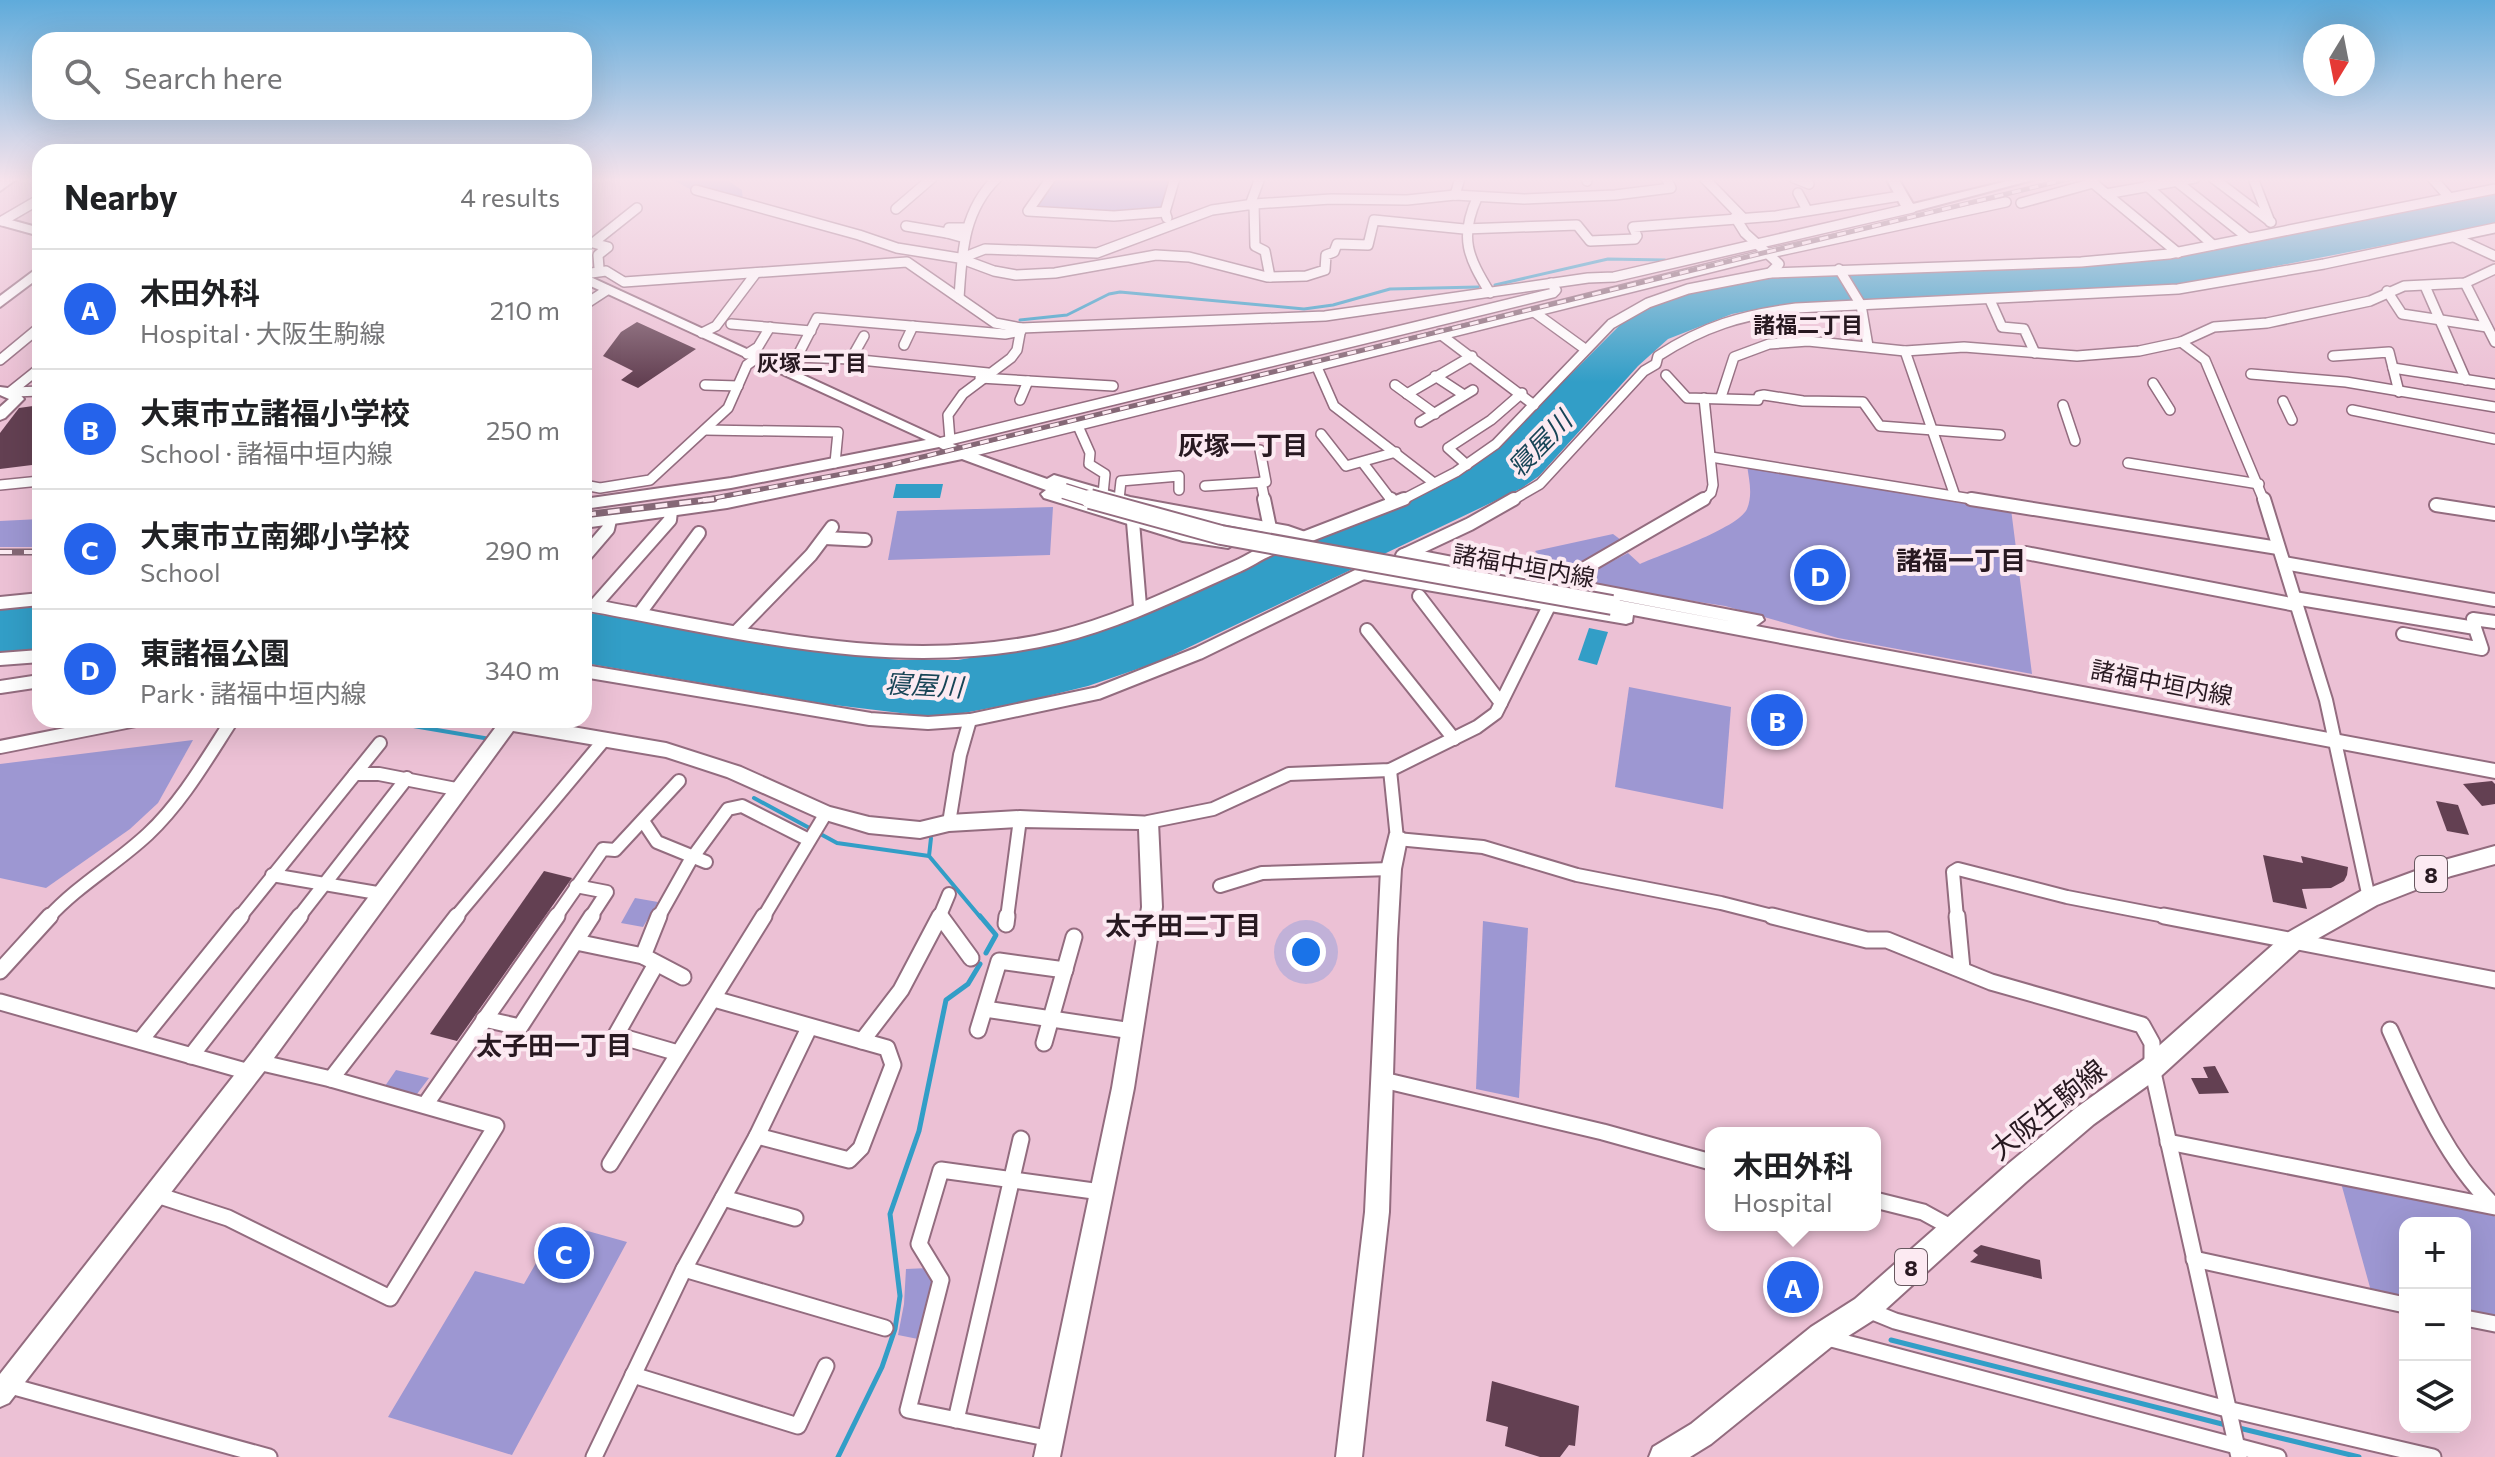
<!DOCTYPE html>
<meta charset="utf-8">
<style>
body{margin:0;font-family:Commissioner,"Noto Sans JP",sans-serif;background:#f6f6f6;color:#202124}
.controls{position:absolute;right:24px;bottom:24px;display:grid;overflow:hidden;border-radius:16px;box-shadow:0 8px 32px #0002}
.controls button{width:72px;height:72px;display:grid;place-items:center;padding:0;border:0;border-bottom:2px solid #e0e0e0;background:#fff;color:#202124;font:40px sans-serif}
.compass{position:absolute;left:2303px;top:24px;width:72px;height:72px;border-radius:50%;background:#fff;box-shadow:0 8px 32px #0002;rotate:190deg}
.you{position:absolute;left:1306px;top:952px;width:28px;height:28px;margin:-20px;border:6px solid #fff;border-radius:50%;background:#1a73e8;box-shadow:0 0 0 12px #1a73e833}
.badge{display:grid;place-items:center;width:52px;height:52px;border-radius:50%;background:#2563eb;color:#fff;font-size:26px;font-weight:700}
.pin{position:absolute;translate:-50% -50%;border:4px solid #fff;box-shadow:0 2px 8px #0006}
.popup{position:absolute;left:1705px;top:1127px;width:176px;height:104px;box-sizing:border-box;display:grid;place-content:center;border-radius:16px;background:#fff;filter:drop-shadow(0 2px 6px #0005);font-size:26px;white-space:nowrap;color:#757577}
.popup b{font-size:30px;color:#202124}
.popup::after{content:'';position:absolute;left:50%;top:100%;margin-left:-16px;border:16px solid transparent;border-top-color:#fff}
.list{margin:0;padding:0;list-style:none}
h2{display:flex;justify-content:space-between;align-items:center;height:104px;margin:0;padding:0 32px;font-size:34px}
h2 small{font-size:26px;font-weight:400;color:#757577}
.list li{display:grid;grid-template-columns:52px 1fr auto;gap:24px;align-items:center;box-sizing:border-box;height:120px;padding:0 32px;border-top:2px solid #e0e0e0}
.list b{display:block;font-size:30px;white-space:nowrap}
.list p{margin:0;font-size:26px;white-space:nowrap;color:#757577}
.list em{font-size:26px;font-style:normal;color:#757577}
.icon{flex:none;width:44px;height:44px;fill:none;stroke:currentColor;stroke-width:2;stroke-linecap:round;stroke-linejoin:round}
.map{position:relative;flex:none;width:2495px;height:1457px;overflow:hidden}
.search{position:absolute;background:#fff;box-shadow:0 8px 32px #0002;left:32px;top:32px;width:560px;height:88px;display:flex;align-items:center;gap:20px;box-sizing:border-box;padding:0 28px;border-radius:24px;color:#757577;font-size:30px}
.panel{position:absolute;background:#fff;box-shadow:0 8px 32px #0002;left:32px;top:144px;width:560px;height:584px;border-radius:24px}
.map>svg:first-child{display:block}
.green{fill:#9d97d2}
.water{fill:#329ec7}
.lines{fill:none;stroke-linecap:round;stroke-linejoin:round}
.stream-far2{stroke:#329ec7;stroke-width:3}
.stream-far1{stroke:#329ec7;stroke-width:4}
.stream{stroke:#329ec7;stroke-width:5}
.building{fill:#634052}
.street-far2-casing{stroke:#936c7f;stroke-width:12}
.street-far1-casing{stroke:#936c7f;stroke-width:16}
.street-casing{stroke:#936c7f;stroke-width:19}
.secondary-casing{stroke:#936c7f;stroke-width:4}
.primary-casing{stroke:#936c7f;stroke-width:4}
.street-far2{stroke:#fff;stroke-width:9}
.street-far1{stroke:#fff;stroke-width:12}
.street{stroke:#fff;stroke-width:15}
.secondary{fill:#fff;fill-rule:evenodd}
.primary{fill:#fff;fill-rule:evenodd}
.rail-far1-casing{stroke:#856876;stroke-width:5}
.rail-casing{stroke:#856876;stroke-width:7}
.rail-far1{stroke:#fceaf2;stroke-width:3;stroke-dasharray:9;stroke-linecap:butt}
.rail{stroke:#fceaf2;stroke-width:4;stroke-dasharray:12;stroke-linecap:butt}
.secondary-bridge-far1-casing{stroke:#936c7f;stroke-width:17;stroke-linecap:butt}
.secondary-bridge-casing{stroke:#936c7f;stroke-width:22;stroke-linecap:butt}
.secondary-bridge-far1{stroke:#fff;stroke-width:14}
.secondary-bridge{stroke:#fff;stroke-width:18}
.labels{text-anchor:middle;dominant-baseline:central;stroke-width:8;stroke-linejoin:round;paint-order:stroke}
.far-neighbourhood-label{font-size:22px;font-weight:bold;fill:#281921;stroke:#fceaf2}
.shield{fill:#fceaf2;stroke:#685860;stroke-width:2}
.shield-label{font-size:22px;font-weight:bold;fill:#281921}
.street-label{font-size:24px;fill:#281921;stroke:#fceaf2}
.water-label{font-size:26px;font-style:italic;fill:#174456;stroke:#fceaf2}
.neighbourhood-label{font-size:26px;font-weight:bold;fill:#281921;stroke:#fceaf2}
.near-street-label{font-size:28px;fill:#281921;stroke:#fceaf2}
</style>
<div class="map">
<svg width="2495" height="1457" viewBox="0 0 2495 1457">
<rect width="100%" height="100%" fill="#ecc1d5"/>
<g class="green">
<path d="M669,178H714L727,180L742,190L743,201L727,203L691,193L692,190Z"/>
<path d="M1055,178H1172L1163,211L1115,214L1031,209Z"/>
<path d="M1747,465L2011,509L2032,674L1838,638L1725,606L1583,584L1576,580L1628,553L1640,564C1662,554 1737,529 1747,509C1753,494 1749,480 1747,465Z"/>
<path d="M1053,507L1050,555L888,560L897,511Z"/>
<path d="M40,519V547H0V521Z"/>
<path d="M1613,534L1625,543L1559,578L1535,551Z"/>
<path d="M1629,687L1731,707L1723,809L1615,787Z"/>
<path d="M193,740L158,803L130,829L46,888L0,878V764Z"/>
<path d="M635,898L658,902L643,927L621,923Z"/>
<path d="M1483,921L1528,928L1519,1098L1476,1089Z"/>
<path d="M396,1070L429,1078L417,1094L385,1086Z"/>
<path d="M2341,1183L2483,1209L2495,1217V1317L2465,1311V1223H2405V1298L2371,1291Z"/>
<path d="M559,1223L627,1242L512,1455L388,1417L475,1271L524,1284Z"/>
<path d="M928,1268L933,1278L918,1339L898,1335L904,1304L906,1269Z"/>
</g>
<g class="water">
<path d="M2495,192V224L2167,287L1784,304L1732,314L1668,339L1638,366L1539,476L1522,488L1158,662L1088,686L1027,701L953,715H917L826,704L584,663V612L842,654L899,660H958L1055,643L1100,631L1378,511L1498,447L1620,325L1636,314L1680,295L1751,278L2128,260Z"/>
<path d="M896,484H943L940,498H893Z"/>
<path d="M40,605V649L0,652V609Z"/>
<path d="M1589,628L1608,632L1597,665L1578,660Z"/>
</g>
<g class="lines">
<g class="stream-far2">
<path d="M1495,285L1608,259L1665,260"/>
<path d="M1020,320L1067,315L1109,294L1120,292L1304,309L1333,305L1390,289L1478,287"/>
</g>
<g class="stream-far1">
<path d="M378,720L490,739"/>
<path d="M754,798L837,843L929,856L981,918"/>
<path d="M929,856L931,838"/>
</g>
<g class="stream">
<path d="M980,916L996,935L986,953"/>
<path d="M1891,1340L2226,1425"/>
<path d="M2239,1428L2359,1457"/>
<path d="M838,1457L882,1367L895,1329L900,1296L890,1214L919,1131L946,1000L968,984L980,964"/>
</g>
</g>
<g class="building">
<path d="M637,322L696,349L638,388L621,380L633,371L603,356L621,332Z"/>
<path d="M40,405V464L0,469V433L19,408Z"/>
<path d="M2492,781L2495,784V804L2482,806L2463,784Z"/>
<path d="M2436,801L2458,805L2469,835L2447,831Z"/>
<path d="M2263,855L2303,863L2301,856L2348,867L2347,875L2344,881L2331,888L2302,889L2307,909L2273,902Z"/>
<path d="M544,871L572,878L457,1041L430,1034Z"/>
<path d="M2215,1066L2229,1093L2199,1094L2191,1078H2208L2203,1067Z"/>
<path d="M1981,1245L2040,1260L2042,1279L1970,1262L1978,1255L1973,1251Z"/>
<path d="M1492,1381L1579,1406L1575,1446L1569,1445L1560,1457H1540L1505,1446L1508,1427L1486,1421Z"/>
</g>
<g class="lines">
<g class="street-far2-casing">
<g id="street-far2">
<path d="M1051,178L1028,211L1114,216L1165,212"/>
<path d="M1586,178L1587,181"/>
<path d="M1704,178L1742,217"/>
<path d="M1794,178L1809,184"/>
<path d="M2213,178L2271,222"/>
<path d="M2253,178L2270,222"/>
<path d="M2432,178L2448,196"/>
<path d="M2176,181L2248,238"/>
<path d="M2147,186L2213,245"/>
<path d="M696,190L859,235L897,248L959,258L994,271L1016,275L1055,273L1156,255L1189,257L1267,277L1306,276L1325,270L1326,255L1334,252L1337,244L1368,245L1374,220L1464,229L1577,225L1590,241L1635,239L1637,236L1633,227L1776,216L1900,196"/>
<path d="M1798,193L1807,210"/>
<path d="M2106,194L2195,178"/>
<path d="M1455,195L1460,178"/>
<path d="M1477,198C1459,238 1468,257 1490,293"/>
<path d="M2021,203L2093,183L2178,253"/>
<path d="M1254,204L1255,246L1265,251L1270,277"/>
<path d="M1250,205L1260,178"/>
<path d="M896,209L932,178"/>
<path d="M1735,217L1745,233L1779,264L1770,273"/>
<path d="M1167,218L1165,212L1175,178"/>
<path d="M2,221L40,199"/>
<path d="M906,226L947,233"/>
<path d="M2454,237L2495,256"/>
<path d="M965,238L947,233L949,228H967"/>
<path d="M962,258L985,249L1097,253L1212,210L1254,204L1331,199L1407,200L1455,195L1524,199L1615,195L1671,188L1666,178"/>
<path d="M599,268L598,255L608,247L593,243L637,208"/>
<path d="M1839,269L1861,305L1868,346"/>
<path d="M584,274L606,271L624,282L907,262L995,323L1021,328L1325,316L1588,278L1614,277L1912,208"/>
<path d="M2465,283L2495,342"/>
<path d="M2425,286L2466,380"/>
<path d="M2387,291L2402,314L2487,327"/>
<path d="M959,298C962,253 963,211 997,178"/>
<path d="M1990,300L2002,327L2024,329L2035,353"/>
<path d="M584,305L607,290"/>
<path d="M1534,312L1585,349"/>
<path d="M731,324L811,331"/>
<path d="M702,333L716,326L756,273"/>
<path d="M1440,334L1534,405"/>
<path d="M2181,342L2205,360L2264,501"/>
<path d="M904,345L913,326"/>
<path d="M1905,351L1955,496"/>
<path d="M747,354L758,347L770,327"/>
<path d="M2333,356L2389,352L2399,392"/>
<path d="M797,357L851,359L988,373"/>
<path d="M851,359L864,336"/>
<path d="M0,360L40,327"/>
<path d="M1316,365L1334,406L1434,483"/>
<path d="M781,368L797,357L817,318L1005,334L1021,331"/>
<path d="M2393,368L2495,384"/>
<path d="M2251,374L2346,382L2495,407"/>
<path d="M1666,375L1687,398L1758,400L1759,396L1764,395L1803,401L1863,402L1880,426L2000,435"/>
<path d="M1435,376L1464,395"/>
<path d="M980,378L1113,386"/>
<path d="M2153,383L2170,410"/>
<path d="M705,385L738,386"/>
<path d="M1395,385L1435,414"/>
<path d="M10,392L40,368"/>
<path d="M14,392L40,391"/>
<path d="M1407,394L1472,356"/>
<path d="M1721,397L1734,357L1769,344L1808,341L1905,351L1964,347L2077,356L2139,351L2181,342L2214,327L2267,323L2370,301L2404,286L2465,283L2495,269"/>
<path d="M1020,400L1028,381"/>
<path d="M2283,401L2292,420"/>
<path d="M2063,405L2075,441"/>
<path d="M2352,410L2495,439"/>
<path d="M1420,422L1473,390"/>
<path d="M1078,426L1090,453L1089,464L1105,474L1103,494"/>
<path d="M705,430L838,432L835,463"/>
<path d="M1321,434L1346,466L1396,452"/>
<path d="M950,440L948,415L963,394L1011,358L1017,350L1021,328"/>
<path d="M942,442L1553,293L1556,290L1551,283"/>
<path d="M963,454L1770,253L2006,202"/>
<path d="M1711,457L1984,501"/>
<path d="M1363,463L1392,501"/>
<path d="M2128,463L2259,484"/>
<path d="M1467,465L1448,448L1491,420L1522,393"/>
<path d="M1261,482L1265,501"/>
<path d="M0,485L40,481"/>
<path d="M584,485L600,488L650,480L728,408L747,365L757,358"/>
<path d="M1205,486L1266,482L1260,450"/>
<path d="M1119,499L1121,481L1179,476V490"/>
<path d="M1400,501L1456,472L1496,444L1611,324L1648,303L1688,289L1770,273L2081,262L2169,254L2495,189"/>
<path d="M1511,501L1540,484L1644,371L1656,364L1658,356C1704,326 1742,315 1796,308L2178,289L2324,264L2495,228"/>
<path d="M1702,501L1711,493L1713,485L1704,398"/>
</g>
</g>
<g class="street-far1-casing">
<g id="street-far1">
<path d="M1264,499L1270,528"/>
<path d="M1391,499L1393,502"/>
<path d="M1971,499L2278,548"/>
<path d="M2264,499L2326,700L2369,898"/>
<path d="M2436,505L2495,514"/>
<path d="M1133,522L1140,606"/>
<path d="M825,538L865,540"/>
<path d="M1298,540L1404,499"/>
<path d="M2026,553L2296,605"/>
<path d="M1402,556L1470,524L1514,499"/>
<path d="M584,557L608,529L610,520"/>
<path d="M2284,563L2495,600"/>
<path d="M1419,596L1501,703"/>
<path d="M2294,598L2475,628L2482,649L2403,634"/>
<path d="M584,604C740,632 900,675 1058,637C1120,622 1180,592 1238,566C1251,560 1262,552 1276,547"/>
<path d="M595,605L670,520L671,511"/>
<path d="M640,613L699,533"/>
<path d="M2475,628L2473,619L2495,622"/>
<path d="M738,630L811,555L832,527"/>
<path d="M1367,630L1454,739"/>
<path d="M0,659L40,656"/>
<path d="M584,671L870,719L928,723L970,720L1098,693L1199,653L1371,569"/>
<path d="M0,687L40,681"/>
<path d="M495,720L509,723L511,720"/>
<path d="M0,747L136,720"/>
<path d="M1390,770L1397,839L1483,847L1577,875L1721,903L1780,918"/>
<path d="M355,774H379L461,790"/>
<path d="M643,821L657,842L706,862"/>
<path d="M1148,822L1213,809L1289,774L1390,770L1477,727L1496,713L1561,582L1704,499"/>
<path d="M949,823L960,755L970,720"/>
<path d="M272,875L383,894"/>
<path d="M576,886L607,892L590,918"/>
<path d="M1220,886L1262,873L1391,869"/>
<path d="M48,918C78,885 116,864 148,834C182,802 206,760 232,720"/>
<path d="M239,918L380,743"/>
<path d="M298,918L407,778"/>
<path d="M455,918L604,740"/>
<path d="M555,918L603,849L615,850L679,781"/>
<path d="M658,918L690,861L728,809L742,806L809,840"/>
<path d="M763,918L826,813"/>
<path d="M939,918L949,894"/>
<path d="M1007,918L1020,819"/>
<path d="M1957,918L1953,872L1958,869L2067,897L2175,918"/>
</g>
</g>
<g class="street-casing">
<g id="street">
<path d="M1772,916L1867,940H1887L1991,982L2142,1025L2152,1043V1068L2239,1457"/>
<path d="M1957,916L1962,969"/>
<path d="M2164,916L2495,980"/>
<path d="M941,917L971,958"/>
<path d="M1006,924L1007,916"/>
<path d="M576,942L643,956L683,977"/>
<path d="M643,956L659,916"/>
<path d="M656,964L616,1035L678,1053"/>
<path d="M0,971L50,916"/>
<path d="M714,999L887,1048L893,1065L861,1148L849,1160L757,1136"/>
<path d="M0,1002L249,1072"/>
<path d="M985,1009L1132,1031"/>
<path d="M484,1019L520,1027L592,916"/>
<path d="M978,1030L999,961L1065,970"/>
<path d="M2390,1030C2418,1092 2444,1156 2493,1205"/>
<path d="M140,1041L241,916"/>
<path d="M862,1041L901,990L940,916"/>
<path d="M1044,1043L1074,937"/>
<path d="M191,1056L300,916"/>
<path d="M331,1079L457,916"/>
<path d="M1383,1080L1603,1132L1711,1162"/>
<path d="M425,1105L557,916"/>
<path d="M2168,1142L2495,1207"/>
<path d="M610,1164L764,916"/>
<path d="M157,1195L228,1218L390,1298L496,1126L331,1079L258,1062"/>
<path d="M723,1198L795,1218"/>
<path d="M1875,1200L1923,1212L1954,1229"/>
<path d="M2194,1259L2405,1305"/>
<path d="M684,1269L885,1328"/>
<path d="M1868,1310L1895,1321L2227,1409L2433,1457"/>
<path d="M2465,1318L2495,1324"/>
<path d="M1824,1337L2278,1457"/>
<path d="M633,1375L798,1426L826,1366"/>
<path d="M7,1385L269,1457"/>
<path d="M956,1420L1021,1139"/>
<path d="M1051,1439L908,1410L941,1280L919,1244L941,1170L1101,1192"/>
<path d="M594,1457L684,1269L757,1136L809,1028"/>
</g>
</g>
<g class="secondary-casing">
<g id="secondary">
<path d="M5,178H18L0,191V181Z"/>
<path d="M1886,178H1898L1913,204L2020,178H2040L1912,212L1902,208Z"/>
<path d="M0,217L40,228V236L0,225Z"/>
<path d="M584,274L968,451L1047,479L1054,475L1130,497L1288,526L1311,534L1313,538L1305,543L1285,536L1129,507L1071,490L1069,495L1184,531L1234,539L1236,543L1228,548L1183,541L1044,498L1041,494L1046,490L962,459L727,508L584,528V518L727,498L948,452L939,447L731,488L584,509V499L731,478L926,440L584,283Z"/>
<path d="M0,387L15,389L24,399L5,418L0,420V407L9,399L0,395Z"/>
<path d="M1406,548L1762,616L1764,620L1756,626L2495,764V778L1633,615L1632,622L1626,624L1362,579L1354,573L1362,567L1606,609L1604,605L1606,601L1612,599L1739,623L1400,558L1398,554L1400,550Z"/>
<path d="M40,593V605L0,609V597Z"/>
<path d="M501,720H532L666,743L741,767L830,807L869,817L920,822L949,815L1020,811L1155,817L1158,822L1162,907L1134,1088L1060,1457H1034L1112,1088L1142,907L1139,829L1020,827L949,831L920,838L869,833L819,818L727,777L666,757L513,731L266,1069L9,1403L0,1407V1374L250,1055Z"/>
<path d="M1397,831L1404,833L1407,839L1401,869L1397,939L1389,1212L1362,1457H1336L1365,1212L1381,869L1390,833Z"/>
</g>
</g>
<g class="primary-casing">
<g id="primary">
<path d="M40,266V277L0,307V296Z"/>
<path d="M2495,846V864L2451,876L2377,905L2301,948L2161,1076L2094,1124L2026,1182L1875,1319L1831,1347L1711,1444L1690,1457H1649L1653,1447L1691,1424L1811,1327L1855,1299L2008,1164L2076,1108L2143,1060L2285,934L2361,891L2448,859Z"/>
</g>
</g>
<use href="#street-far2" class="street-far2"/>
<use href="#street-far1" class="street-far1"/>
<use href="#street" class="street"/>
<use href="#secondary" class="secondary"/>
<use href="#primary" class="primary"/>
<g class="rail-far1-casing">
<path id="rail-far1" d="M698,501L885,466L2072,178"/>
</g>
<g class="rail-casing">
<g id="rail">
<path d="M584,515L714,499"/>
<path d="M0,552H40"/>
</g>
</g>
<use href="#rail-far1" class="rail-far1"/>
<use href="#rail" class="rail"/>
<g class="secondary-bridge-far1-casing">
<path id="secondary-bridge-far1" d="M1064,491L1096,501"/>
</g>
<g class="secondary-bridge-casing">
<path id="secondary-bridge" d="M1090,499L1221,535L1612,605"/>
</g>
<use href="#secondary-bridge-far1" class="secondary-bridge-far1"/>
<use href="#secondary-bridge" class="secondary-bridge"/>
</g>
<linearGradient id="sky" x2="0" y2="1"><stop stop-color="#5fabdb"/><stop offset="0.47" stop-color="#f6e3ec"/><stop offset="1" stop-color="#f6e3ec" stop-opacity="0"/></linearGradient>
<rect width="2495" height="382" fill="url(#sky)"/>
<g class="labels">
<g class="far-neighbourhood-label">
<text x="1808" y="324">諸福二丁目</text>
<text x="812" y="362">灰塚二丁目</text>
</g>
<g class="shield">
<rect x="2415" y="856" width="32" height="36" rx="6"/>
<rect x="1895" y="1249" width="32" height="36" rx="6"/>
</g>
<g class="shield-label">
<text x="2431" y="874">8</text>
<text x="1911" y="1267">8</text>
</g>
<g class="street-label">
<text transform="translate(1524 565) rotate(10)">諸福中垣内線</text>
<text transform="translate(2162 682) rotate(11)">諸福中垣内線</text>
</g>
<g class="water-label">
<text transform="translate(1539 443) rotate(-46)">寝屋川</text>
<text transform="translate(924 684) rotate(3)">寝屋川</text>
</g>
<g class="neighbourhood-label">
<text x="1243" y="444">灰塚一丁目</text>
<text x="1961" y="559">諸福一丁目</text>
<text x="1183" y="924">太子田二丁目</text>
<text x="554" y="1044">太子田一丁目</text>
</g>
<g class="near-street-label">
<text transform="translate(2047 1109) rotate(-39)">大阪生駒線</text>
</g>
</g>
</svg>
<div class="controls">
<button>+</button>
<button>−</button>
<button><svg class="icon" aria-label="layers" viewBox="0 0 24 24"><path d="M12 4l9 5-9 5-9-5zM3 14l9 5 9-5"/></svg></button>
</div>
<svg class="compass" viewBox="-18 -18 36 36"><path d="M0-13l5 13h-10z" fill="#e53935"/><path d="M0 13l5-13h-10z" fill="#757577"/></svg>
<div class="you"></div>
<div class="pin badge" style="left:1793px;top:1287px">A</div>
<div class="popup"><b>木田外科</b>Hospital</div>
<div class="pin badge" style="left:1777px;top:720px">B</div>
<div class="pin badge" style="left:564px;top:1253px">C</div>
<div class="pin badge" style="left:1820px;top:575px">D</div>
<div class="search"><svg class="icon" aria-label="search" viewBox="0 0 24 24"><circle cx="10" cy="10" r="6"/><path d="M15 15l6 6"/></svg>Search here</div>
<section class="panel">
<h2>Nearby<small>4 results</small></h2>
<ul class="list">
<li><span class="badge">A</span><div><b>木田外科</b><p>Hospital · 大阪生駒線</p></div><em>210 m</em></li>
<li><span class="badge">B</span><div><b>大東市立諸福小学校</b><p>School · 諸福中垣内線</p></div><em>250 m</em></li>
<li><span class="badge">C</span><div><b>大東市立南郷小学校</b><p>School</p></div><em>290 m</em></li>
<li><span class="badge">D</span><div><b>東諸福公園</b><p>Park · 諸福中垣内線</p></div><em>340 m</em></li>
</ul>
</section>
</div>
